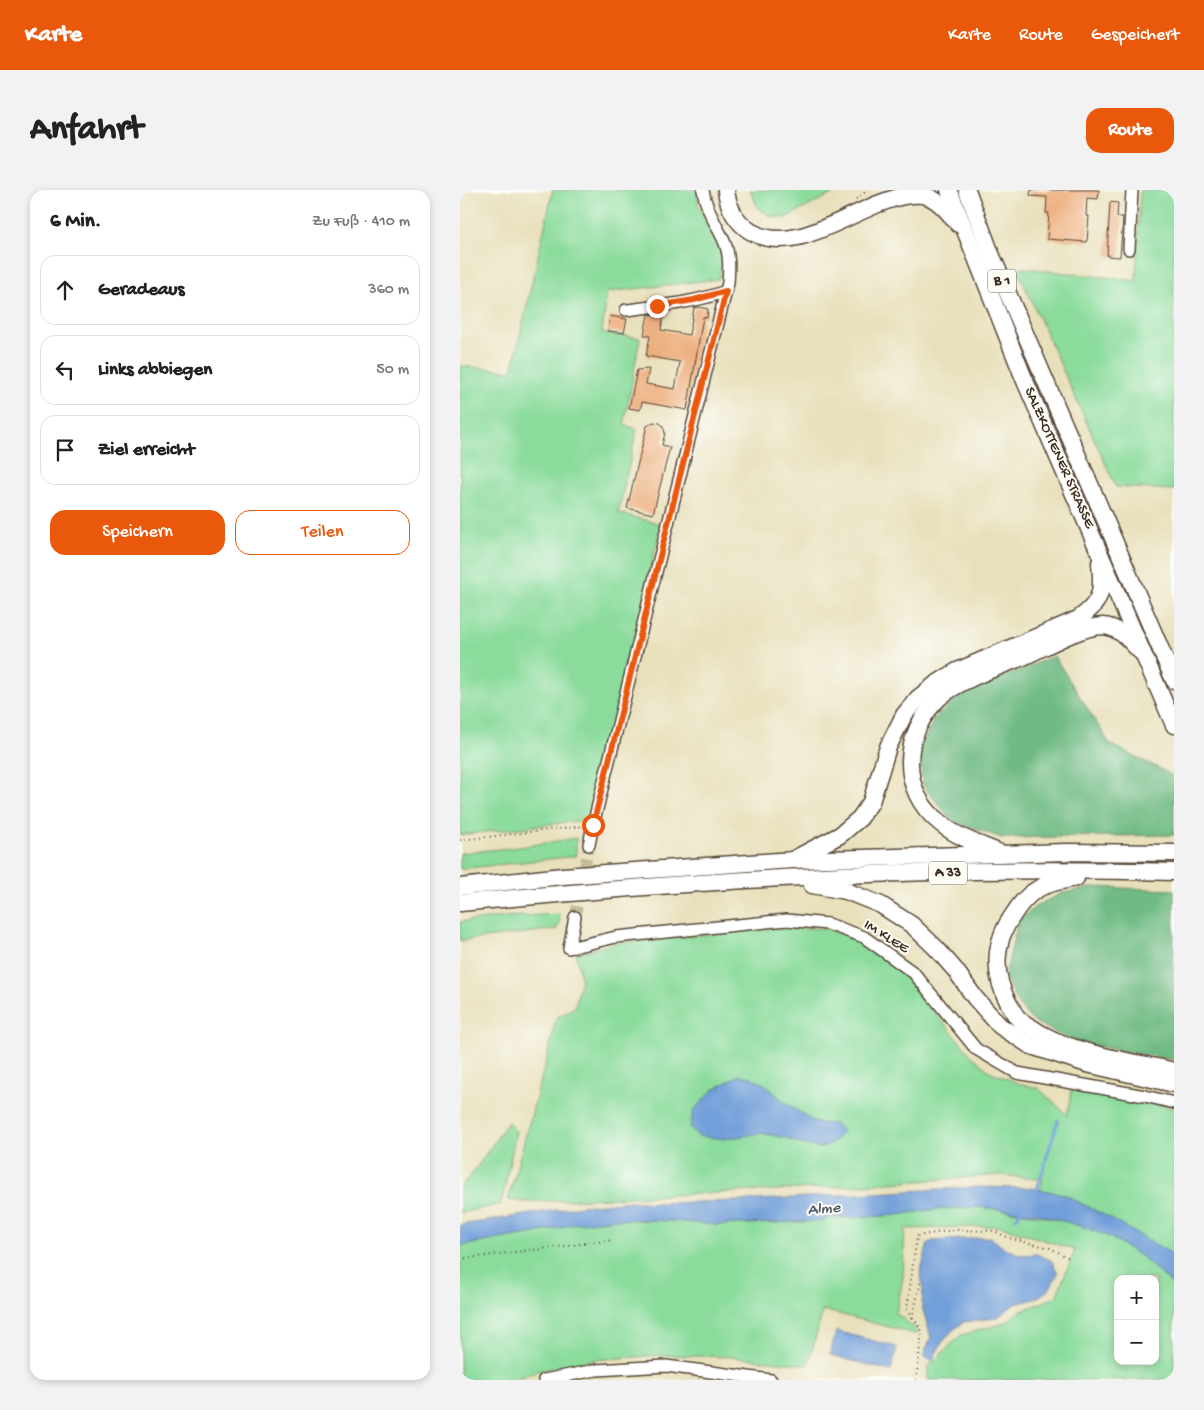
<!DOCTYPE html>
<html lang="de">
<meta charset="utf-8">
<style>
body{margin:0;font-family:"Gochi Hand",sans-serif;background:#f2f2f2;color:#222}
.controls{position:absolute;right:15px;bottom:15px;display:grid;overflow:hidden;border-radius:10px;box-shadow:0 2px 8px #0003}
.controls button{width:45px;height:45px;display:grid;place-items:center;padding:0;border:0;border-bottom:1px solid #e0e0e0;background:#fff;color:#222;font:25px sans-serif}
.stop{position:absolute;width:15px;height:15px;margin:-11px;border:4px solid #ea580c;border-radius:50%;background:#fff}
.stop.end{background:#ea580c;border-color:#fff;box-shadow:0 1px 5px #0008}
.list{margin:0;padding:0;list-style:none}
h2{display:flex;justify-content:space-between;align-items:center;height:65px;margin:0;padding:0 20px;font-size:21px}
h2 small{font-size:16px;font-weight:400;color:#767676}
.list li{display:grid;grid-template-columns:32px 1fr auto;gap:15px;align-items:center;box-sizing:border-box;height:70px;margin:0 10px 10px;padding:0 10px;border:1px solid #e0e0e0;border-radius:15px}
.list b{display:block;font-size:19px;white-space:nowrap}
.list em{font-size:16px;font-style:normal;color:#767676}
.actions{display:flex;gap:10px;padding:15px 20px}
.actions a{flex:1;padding:11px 0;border:1px solid #ea580c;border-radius:15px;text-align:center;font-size:18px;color:#ea580c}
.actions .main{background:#ea580c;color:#fff}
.icon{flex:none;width:28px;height:28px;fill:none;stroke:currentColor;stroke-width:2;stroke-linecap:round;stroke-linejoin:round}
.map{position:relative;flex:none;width:714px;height:1190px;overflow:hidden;border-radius:15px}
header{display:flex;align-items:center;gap:30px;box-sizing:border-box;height:70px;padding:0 25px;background:#ea580c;color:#fff}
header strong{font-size:24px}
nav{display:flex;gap:28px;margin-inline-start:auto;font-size:18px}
.intro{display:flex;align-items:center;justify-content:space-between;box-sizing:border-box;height:120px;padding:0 30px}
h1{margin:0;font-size:35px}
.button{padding:12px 22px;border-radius:15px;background:#ea580c;color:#fff;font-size:18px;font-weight:700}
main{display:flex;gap:30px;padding:0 30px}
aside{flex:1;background:#fff;border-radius:15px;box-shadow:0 2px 8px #0003}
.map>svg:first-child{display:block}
.green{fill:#8adb9c;stroke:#62825d;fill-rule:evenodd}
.forest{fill:#6fbb84;stroke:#557251}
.water{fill:#719fd9;stroke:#56647c}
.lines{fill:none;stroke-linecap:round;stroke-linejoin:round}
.stream{stroke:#719fd9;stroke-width:3}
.building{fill:#edaf7e}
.minor-tunnel{stroke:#c5bc9c;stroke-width:11;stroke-dasharray:11 5.5;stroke-linecap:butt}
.minor-casing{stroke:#554536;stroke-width:14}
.highway-casing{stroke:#554536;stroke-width:19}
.path{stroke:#554536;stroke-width:2;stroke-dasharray:1 4;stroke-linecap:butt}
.minor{stroke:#fff;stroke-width:11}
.highway{stroke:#fff;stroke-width:16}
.route{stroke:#ea580c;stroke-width:6}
.labels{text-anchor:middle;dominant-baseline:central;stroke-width:4;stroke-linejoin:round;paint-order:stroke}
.shield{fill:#fdfcf7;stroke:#75695f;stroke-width:1}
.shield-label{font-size:14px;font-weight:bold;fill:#3b2a1e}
.street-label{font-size:15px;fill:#3b2a1e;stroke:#fdfcf7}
.water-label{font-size:16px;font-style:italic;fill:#515969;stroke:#fdfcf7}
</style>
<header>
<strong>Karte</strong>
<nav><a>Karte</a><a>Route</a><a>Gespeichert</a></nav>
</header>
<div class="intro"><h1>Anfahrt</h1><a class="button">Route</a></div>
<main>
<aside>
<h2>6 Min.<small>Zu Fuß · 410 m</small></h2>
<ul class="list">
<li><svg class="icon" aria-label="ahead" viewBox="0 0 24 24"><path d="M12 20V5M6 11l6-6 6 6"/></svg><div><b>Geradeaus</b></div><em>360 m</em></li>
<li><svg class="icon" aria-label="left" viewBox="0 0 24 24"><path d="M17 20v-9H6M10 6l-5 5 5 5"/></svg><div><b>Links abbiegen</b></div><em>50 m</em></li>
<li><svg class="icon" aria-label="arrive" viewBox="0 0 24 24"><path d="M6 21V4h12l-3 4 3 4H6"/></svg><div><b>Ziel erreicht</b></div></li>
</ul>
<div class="actions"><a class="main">Speichern</a><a>Teilen</a></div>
</aside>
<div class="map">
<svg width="714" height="1190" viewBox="0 0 714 1190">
<rect width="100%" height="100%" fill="#fdfcf7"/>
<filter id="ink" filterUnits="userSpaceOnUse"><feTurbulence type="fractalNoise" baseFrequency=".02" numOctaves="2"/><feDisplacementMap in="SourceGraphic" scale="10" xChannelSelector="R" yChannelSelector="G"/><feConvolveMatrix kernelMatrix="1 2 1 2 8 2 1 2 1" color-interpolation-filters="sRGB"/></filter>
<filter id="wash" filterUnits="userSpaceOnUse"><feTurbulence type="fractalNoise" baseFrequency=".0096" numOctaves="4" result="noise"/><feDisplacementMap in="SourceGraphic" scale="20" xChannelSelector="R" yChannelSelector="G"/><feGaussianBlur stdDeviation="1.12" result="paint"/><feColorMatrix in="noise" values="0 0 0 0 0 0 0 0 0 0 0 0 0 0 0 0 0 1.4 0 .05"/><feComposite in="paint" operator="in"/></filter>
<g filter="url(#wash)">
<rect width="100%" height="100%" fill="#e8e0bb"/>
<g class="green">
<path d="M93,0H238V15L260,55L262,68L259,89L147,102L142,143L180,148L164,235L177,239L158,323L201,334L136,617L125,630L0,645V176L52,181Z"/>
<path d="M290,0H380L325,28L310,26L298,18Z"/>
<path d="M680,0H714V300L656,297L556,77L676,91Z"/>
<path d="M116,648V666L0,679V663L60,657Z"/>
<path d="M99,724L100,730L97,739L0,751V732L44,727Z"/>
<path d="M328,737L367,739L403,752L440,779L510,864L529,881L558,893L578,898L607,925L612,899L714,918V1065L603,1004L580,1000L583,990L541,985L360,998L65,1012L48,1010L88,864L96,828L115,817L121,789L116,764L155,753ZM279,885L304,894L323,911L356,933L376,934L342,954L327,948L301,943L234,920L253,900Z"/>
<path d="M48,932L56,942L41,1014L0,1023V997L15,980Z"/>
<path d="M519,1017C576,1024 635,1031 683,1067C694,1076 704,1086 714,1096V1190H468V1177L501,1145L545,1133L560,1121L596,1107L615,1060L540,1036L445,1039L443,1088L436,1123L457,1140L456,1144L363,1120L348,1175L272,1167L201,1165L133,1170L74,1182L53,1190H0V1056L96,1039L112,1034L154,1029L214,1031L256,1035L364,1031L370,1027L391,1028L436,1025L477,1019ZM658,1089H695V1171H658Z"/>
</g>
<g class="forest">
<path d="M594,466L650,554L714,586V645L542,648L492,631L463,595L459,560L474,529L499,506Z"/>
<path d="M635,697L714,700V870L615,852L574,832L558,815L545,786L558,731L576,716L602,703Z"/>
</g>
<g class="water">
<path d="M279,885L291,887L304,894L323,911L356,933L376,934L383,943L372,953L360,958L342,954L327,948L301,943L264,949L238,946L230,937L234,920L253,900Z"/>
<path d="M515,997L572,998L603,1004L648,1027L714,1065V1096L682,1067L648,1046L623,1037L579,1024L519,1017L477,1019L436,1025L391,1028L370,1027L364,1031L256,1035L214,1031L154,1029L112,1034L96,1039L0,1056V1035L122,1016L171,1011L193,1013L280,1011Z"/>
<path d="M530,1047L544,1058L561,1065L576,1064L591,1070L598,1083L589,1100L575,1109L555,1114L536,1128L504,1132L492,1141L481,1154L472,1171L463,1166L471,1148L462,1116L463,1095L460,1083L468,1053L473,1051Z"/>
<path d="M376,1141L437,1157L431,1181L370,1165Z"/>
</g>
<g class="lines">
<g class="stream">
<path d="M576,1003L598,930"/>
<path d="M556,1028L563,1020"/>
</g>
</g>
<g id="blocks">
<g class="building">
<path d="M571,0H639L638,9L627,8L626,26H629L627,52L587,49L589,23H586L587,7L570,6Z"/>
<path d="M650,12L658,13L657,27H663L660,67L647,66Z"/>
<path d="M238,117L248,119L247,128L243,127L227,220L182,212L180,220L169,218L177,180L189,179L186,194L215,199L220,172L186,166L190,146L184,145L188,125L204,123L201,140L229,145L234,118Z"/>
<path d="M150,126L167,129L164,143L148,141Z"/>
<path d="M193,232L200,233L203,236L205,243L202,255L210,257L193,324L167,318L187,236Z"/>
</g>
</g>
</g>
<g filter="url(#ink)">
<use href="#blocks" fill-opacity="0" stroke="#554536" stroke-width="1"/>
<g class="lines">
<path class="minor-tunnel" d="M115,727L129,655"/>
<g class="minor-casing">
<g id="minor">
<path d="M669,59L672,0"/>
<path d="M166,120C200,116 234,113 266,101"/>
<path d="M129,655L133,635L268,93C269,79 270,64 264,51C256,33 246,20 243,0"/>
<path d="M115,727L109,758L156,747L327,730L368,734L404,747L454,783L516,859L557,883L685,906L714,913"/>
<path d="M84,1190L136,1180L206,1176L311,1190"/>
</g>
</g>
<g class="highway-casing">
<g id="highway">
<path d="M266,0C268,17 275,31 290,41C342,73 409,0 463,5C478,8 489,23 498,34"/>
<path d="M489,0L565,191L714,535"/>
<path d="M507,0L531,64L714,490"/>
<path d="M538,662C518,654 497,647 480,633C438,599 442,543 480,507C499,490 541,476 565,466C585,457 622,436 643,436C659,437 670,451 680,461"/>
<path d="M336,668L380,645L400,628L411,612L428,557L444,525L458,508L476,494L497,481L618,429C642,413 643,400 640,373"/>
<path d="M616,688C601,691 586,693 573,702C565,708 558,717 553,725C533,753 533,785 549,814C552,818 554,824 557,827C560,831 565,834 569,836C608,864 668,870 714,881"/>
<path d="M352,695L386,701L421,715L452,735L476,758L496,781L515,808L540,836L571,856L627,874L714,894"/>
<path d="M0,697L103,686L333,670L606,662L714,663"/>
<path d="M0,713C236,690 477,675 714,682"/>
</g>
</g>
<g class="path">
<path d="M396,9L408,0"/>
<path d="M0,650L123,636"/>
<path d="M0,1069L153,1050"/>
<path d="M452,1128L461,1091"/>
<path d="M456,1190L462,1141L447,1119L457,1046L494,1040L534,1041L549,1048L590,1058L611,1069"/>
</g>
<use href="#minor" class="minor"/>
<use href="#highway" class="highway"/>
</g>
</g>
<g class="lines" filter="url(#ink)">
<path class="route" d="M133,635L266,101L234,110L197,116"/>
</g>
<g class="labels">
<g class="shield">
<rect x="528" y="79.5" width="28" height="23" rx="4"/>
<rect x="469" y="671.5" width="38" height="23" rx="4"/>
</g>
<g class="shield-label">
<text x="542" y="91">B 1</text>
<text x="488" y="683">A 33</text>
</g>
<g class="street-label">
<text transform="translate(599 268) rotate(66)">SALZKOTTENER STRASSE</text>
<text transform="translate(426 747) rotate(32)">IM KLEE</text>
</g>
<g class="water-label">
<text transform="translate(364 1020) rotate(-4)">Alme</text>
</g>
</g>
</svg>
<div class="controls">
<button>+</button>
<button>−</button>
</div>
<div class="stop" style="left:133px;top:635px"></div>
<div class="stop end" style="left:197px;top:116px"></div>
</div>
</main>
